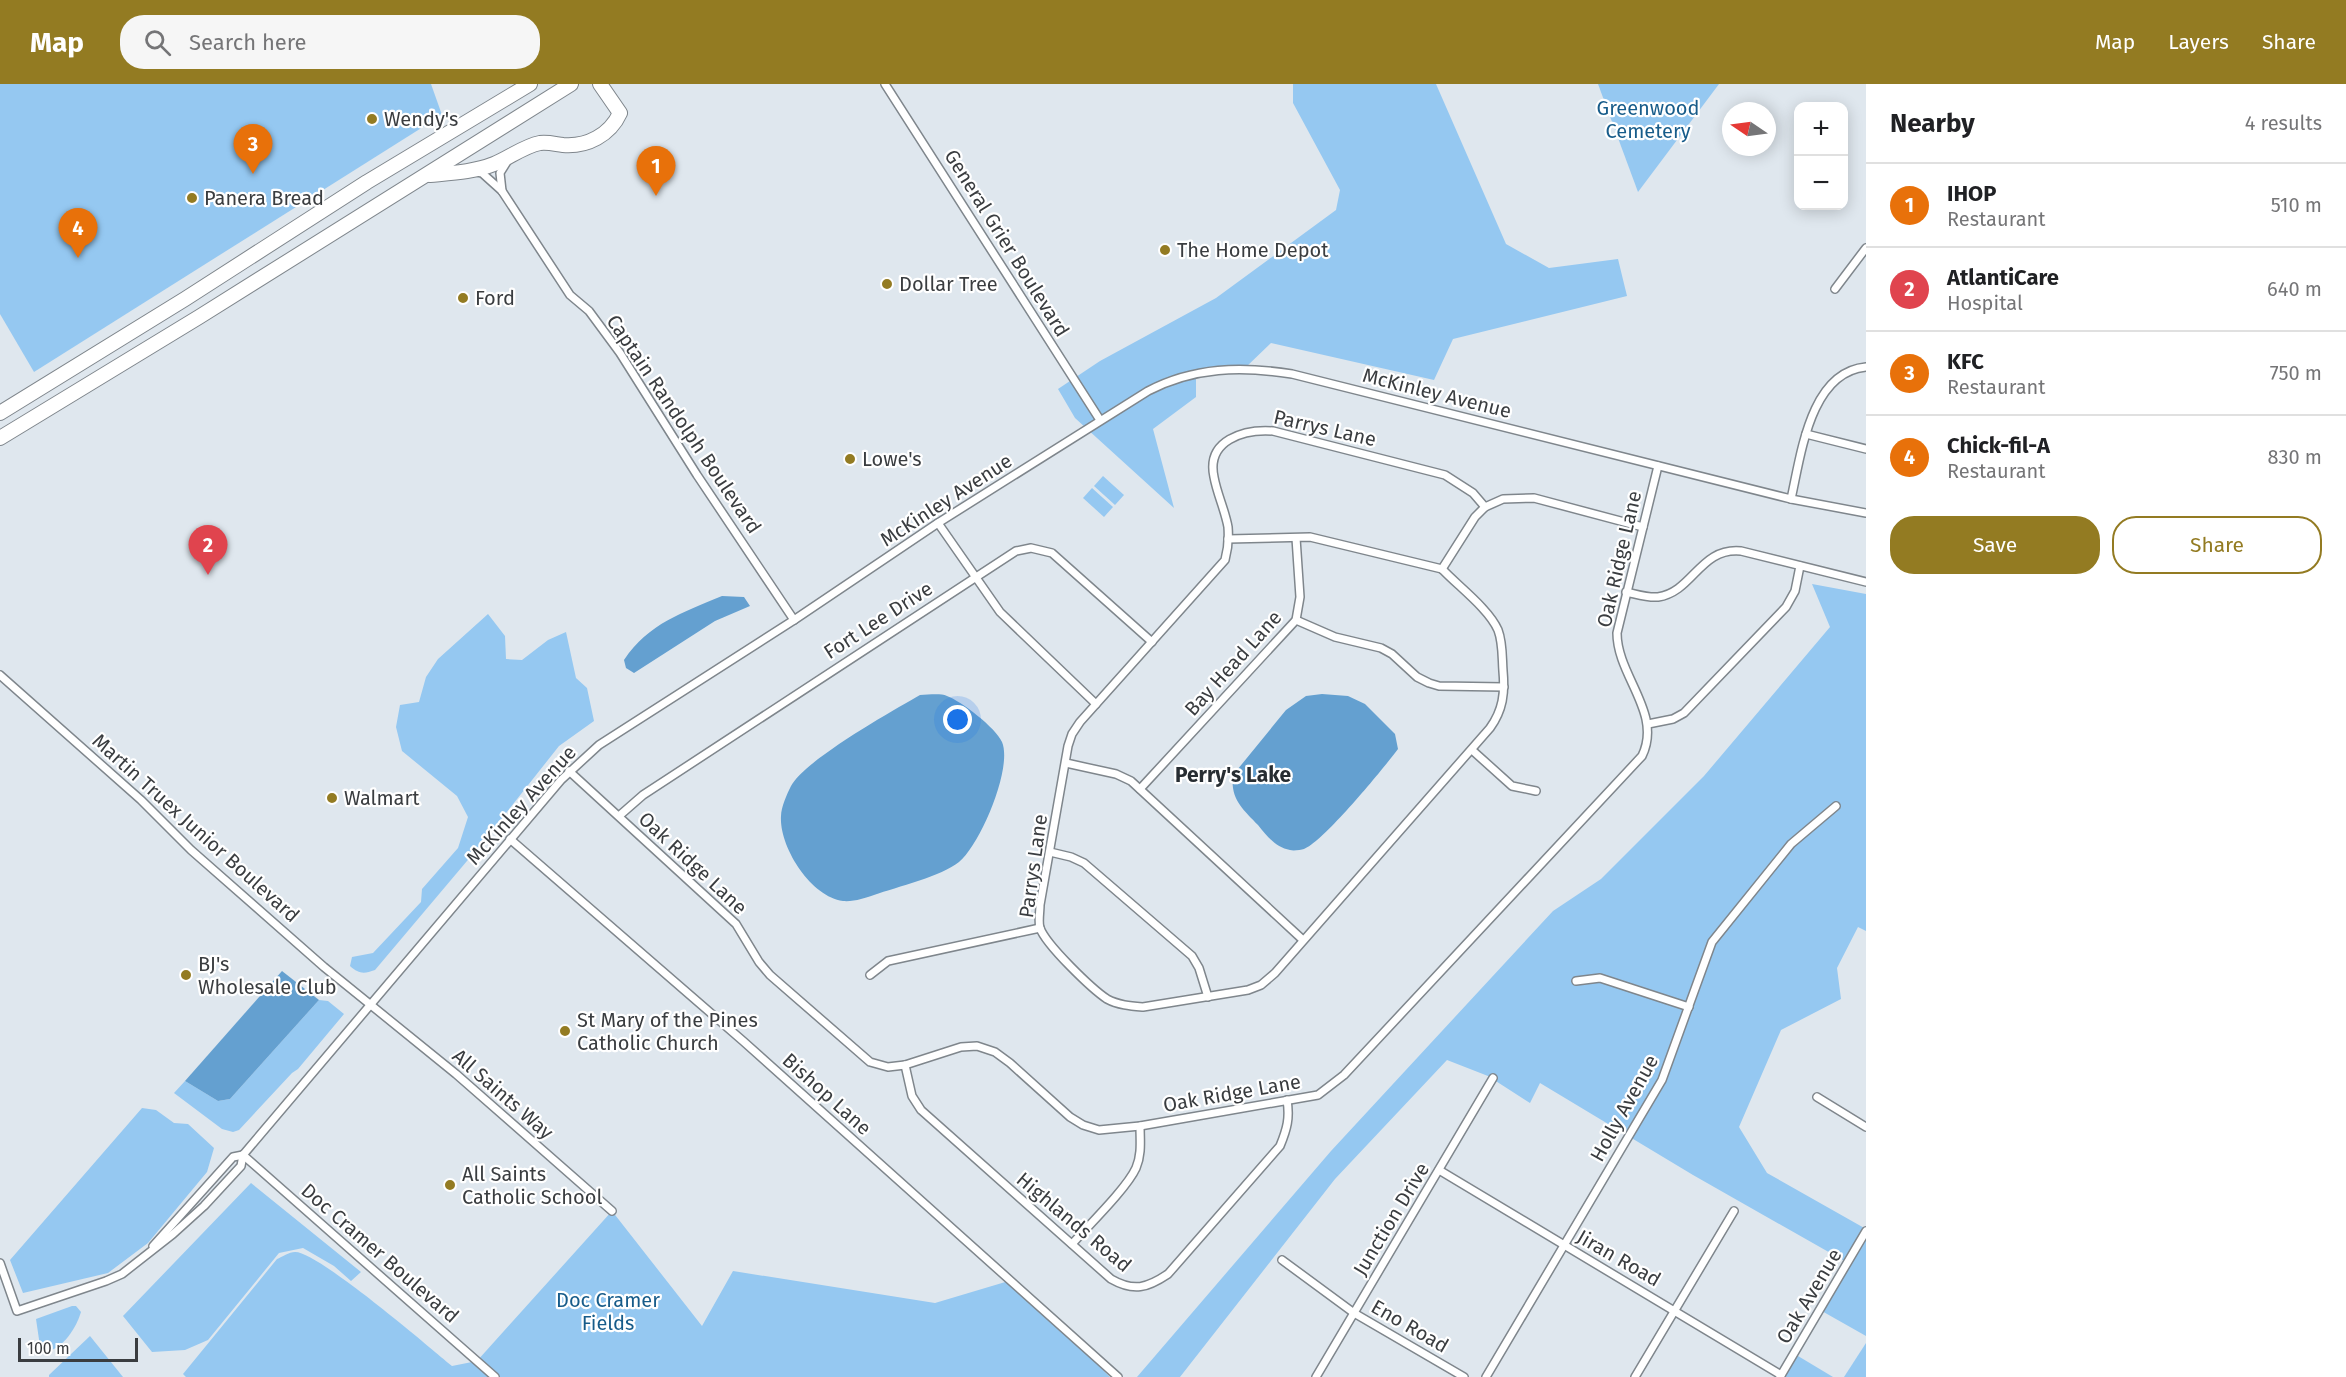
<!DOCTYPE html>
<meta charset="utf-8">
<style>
body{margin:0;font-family:"Fira Sans",sans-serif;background:#f6f6f6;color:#202124}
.controls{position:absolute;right:18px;top:18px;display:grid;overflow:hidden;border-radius:12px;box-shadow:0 3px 15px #0003}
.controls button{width:54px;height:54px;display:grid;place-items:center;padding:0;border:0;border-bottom:2px solid #e0e0e0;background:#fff;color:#202124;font:30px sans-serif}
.compass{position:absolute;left:1722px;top:18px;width:54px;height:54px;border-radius:50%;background:#fff;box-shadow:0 3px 15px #0003;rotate:283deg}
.scale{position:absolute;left:18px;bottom:15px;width:120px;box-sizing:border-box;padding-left:6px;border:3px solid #3a3d40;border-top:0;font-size:16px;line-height:21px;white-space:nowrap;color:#3a3d40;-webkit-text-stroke:4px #fff;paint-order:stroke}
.you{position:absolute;left:958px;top:636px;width:21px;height:21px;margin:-15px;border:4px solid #fff;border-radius:50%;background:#1a73e8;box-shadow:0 0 0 9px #1a73e833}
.badge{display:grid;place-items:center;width:39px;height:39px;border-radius:50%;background:#937b22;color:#fff;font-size:20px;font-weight:700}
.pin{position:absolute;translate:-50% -50px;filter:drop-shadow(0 2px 3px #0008)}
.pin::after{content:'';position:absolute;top:32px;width:21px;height:18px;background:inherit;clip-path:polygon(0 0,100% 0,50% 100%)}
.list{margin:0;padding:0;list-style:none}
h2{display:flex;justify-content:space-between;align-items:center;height:78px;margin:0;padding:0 24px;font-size:26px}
h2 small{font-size:20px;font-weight:400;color:#757577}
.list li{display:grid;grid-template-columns:39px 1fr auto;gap:18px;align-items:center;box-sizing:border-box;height:84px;padding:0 24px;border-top:2px solid #e0e0e0}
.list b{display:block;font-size:22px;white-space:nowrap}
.list p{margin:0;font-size:20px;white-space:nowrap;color:#757577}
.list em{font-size:20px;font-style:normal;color:#757577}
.actions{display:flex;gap:12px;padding:18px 24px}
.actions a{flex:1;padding:14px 0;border:2px solid #937b22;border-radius:24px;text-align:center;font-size:21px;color:#937b22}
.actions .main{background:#937b22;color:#fff}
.icon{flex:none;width:33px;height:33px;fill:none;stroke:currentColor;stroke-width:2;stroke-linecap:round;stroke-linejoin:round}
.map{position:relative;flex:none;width:1866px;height:1293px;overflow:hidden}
header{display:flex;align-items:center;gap:36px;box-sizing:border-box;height:84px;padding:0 30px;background:#937b22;color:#fff}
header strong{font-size:28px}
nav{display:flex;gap:33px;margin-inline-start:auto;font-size:21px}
.search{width:420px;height:54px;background:#f6f6f6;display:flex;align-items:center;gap:15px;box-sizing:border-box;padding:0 21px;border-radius:24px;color:#757577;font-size:22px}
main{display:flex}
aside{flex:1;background:#fff}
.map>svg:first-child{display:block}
.green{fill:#95c8f1}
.water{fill:#64a0d0}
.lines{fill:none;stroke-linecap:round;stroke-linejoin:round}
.street-casing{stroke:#7f868c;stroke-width:10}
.highway-casing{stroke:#7f868c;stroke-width:16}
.street{stroke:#fff;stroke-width:7}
.highway{stroke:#fff;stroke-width:14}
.poi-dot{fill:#937b22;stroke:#fff;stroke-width:2}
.labels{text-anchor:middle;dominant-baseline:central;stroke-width:4.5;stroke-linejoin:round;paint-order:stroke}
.park-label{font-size:20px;fill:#175c8a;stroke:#fff}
.poi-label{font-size:20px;fill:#3a3d40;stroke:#fff;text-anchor:start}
.street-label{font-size:20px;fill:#3a3d40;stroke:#fff}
.neighbourhood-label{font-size:21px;font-weight:bold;fill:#272d32;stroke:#fff}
</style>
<header>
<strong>Map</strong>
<div class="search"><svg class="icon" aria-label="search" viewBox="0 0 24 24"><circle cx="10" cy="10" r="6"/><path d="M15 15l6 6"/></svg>Search here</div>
<nav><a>Map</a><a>Layers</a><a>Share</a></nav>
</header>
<main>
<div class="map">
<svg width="1866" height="1293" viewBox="0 0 1866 1293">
<rect width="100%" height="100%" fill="#dfe7ee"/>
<g class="green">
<path d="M0,0H431L442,31L34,288L0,230Z"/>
<path d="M1293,0H1436L1506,160L1549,184L1618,175L1627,212L1453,255L1434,296L1271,259L1245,284L1196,291V313L1153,345L1174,424L1075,334L1058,305L1100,277L1216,214L1336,126L1340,106L1293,19Z"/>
<path d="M1598,0H1719L1638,108Z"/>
<path d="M1103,392L1124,411L1115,421L1094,402Z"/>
<path d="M1092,404L1113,423L1104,433L1083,414Z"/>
<path d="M1812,500L1866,510V847L1858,843L1837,884L1841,915L1781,946L1739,1043L1767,1089L1866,1145V1252L1820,1226L1848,1179L1693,1091L1540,999L1530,1019L1488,992L1447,976L1335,1095L1180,1293H1137L1331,1067L1553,827L1601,795L1704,692L1830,543Z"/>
<path d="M488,530L505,552L506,575L522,576L548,556L566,548L576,594L587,604L594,637L559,662L483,758L375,886C364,890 359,890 350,882L352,873L373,869L421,818L422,805L458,764L468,733L457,712L402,667L396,643L400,621L419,618L426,593L438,575Z"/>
<path d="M319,916L328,917L344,930L298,985L292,989L239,1046L233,1048L222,1045L174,1009L185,997L218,1017L230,1015Z"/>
<path d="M142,1024L156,1026L174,1039L188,1040L214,1064L207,1088L148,1159L108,1189L23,1209L10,1176Z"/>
<path d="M251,1099L361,1188L351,1197L334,1182L303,1164L279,1169L208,1256L185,1266L152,1268L123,1232Z"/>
<path d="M612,1127L702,1242L733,1187L935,1219L1012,1196L1110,1293H186L183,1290L277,1175C282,1173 289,1168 295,1168C317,1167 429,1263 452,1282L477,1277Z"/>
<path d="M72,1222H76L81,1228C75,1247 61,1267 41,1269L36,1235Z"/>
<path d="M90,1252L123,1293H49V1291Z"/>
<path d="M1866,1259V1293H1844Z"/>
<path d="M1793,1269L1833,1293H1779Z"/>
</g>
<g class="water">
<path d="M722,512L744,513L750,522L715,537L634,589L626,584L624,576C649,539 682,529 722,512Z"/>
<path d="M1322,610L1348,612L1365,620L1395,650L1398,665C1383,685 1323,758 1304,765C1301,766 1293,767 1290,766C1276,764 1266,751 1258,741C1243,725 1230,715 1233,691L1286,626L1306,612Z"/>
<path d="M920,611C928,611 940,609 947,612C961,617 996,644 1002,658C1013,684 980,761 959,778C942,792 897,803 874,811C866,814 853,818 843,817C811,813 779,763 781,732C781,723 787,710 791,702C805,676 892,627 920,611Z"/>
<path d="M282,887L319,916L230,1015L218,1017L185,997Z"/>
</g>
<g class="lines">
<g class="street-casing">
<g id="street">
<path d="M885,0L1100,336"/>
<path d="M477,88L482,89L502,107L570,211L589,227L620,269L697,391L794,536"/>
<path d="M502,107L500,89L508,76"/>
<path d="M1835,205L1866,164"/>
<path d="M1806,350L1866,365"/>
<path d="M1791,415C1801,371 1810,288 1866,283"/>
<path d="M938,439L1000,528L1096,620"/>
<path d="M1228,455L1310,453L1442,485"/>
<path d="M1442,485C1458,502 1489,525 1498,546C1503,559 1502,574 1503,587C1505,609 1503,626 1490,644L1275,889L1261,901L1248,906L1143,923C1131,922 1118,921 1107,915C1092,905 1046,861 1040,844C1038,838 1040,828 1040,821L1068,662L1072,650L1080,638L1225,476C1228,465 1229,455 1228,443C1225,426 1217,410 1214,393C1206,356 1244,345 1273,347L1445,391L1473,409L1485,423"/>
<path d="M1442,485L1475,433L1485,423L1503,415L1534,414L1643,443"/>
<path d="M1626,508C1636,510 1647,514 1658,513C1693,508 1700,463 1741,467L1866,498"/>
<path d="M1296,536L1335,553L1381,564L1392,570L1417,593L1429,599L1439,602L1504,603"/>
<path d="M0,591L141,716L191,766L324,883L456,990L612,1127"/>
<path d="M1648,640L1673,635L1684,629L1786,523L1795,507L1800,482"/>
<path d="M1472,666L1512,702L1536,707"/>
<path d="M1066,679L1116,690L1131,697L1303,856"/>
<path d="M569,687L736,840L759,878L770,891L870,978L888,983L905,981L961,963L977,962L995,968L1010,979L1070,1033L1083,1041L1099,1046L1140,1042L1318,1011L1344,991L1642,672C1663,629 1617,592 1617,549L1658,382"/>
<path d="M1140,705L1296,536L1300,513L1296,454"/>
<path d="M619,732L643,711L1016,467L1031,464L1052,469L1152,558"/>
<path d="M510,755L743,957L1118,1293"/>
<path d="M1050,768L1071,773L1084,779L1192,872L1199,884L1208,913"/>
<path d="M870,891L888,877L1040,844"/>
<path d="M1576,897L1600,894L1689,923"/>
<path d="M905,981L912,1012L921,1026L1111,1195C1134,1208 1147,1204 1168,1190L1280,1062C1287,1045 1290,1034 1287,1016"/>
<path d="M1817,1013L1866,1043"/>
<path d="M243,1071L495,1293"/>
<path d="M1439,1086L1781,1291"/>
<path d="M1072,1160C1088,1142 1127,1104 1136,1084C1142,1070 1140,1056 1140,1042"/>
<path d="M153,1162L233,1073L243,1071"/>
<path d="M1282,1176L1354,1229L1464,1293"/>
<path d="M0,1179L17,1227L106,1197L122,1190L173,1150L204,1122L241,1082L243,1071L561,696L599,661L794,536L938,439L1148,307C1194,283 1241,282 1292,290L1791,415L1866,429"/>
<path d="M1316,1293L1493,994"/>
<path d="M1486,1293L1662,996L1712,858L1791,760L1836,722"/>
<path d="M1635,1293L1734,1127"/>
<path d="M1780,1293L1866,1147"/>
</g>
</g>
<g class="highway-casing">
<g id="highway">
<path d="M430,91C451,89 474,88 494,80C509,74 524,62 540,59C548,58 555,60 563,61C587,63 610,51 620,29L600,0"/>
<path d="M0,329L185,215L367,98L530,0"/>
<path d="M0,354L199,233L571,0"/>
</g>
</g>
<use href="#street" class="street"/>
<use href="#highway" class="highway"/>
</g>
<g class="poi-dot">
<circle cx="372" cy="35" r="6"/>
<circle cx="192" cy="114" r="6"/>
<circle cx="1165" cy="166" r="6"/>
<circle cx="887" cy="200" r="6"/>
<circle cx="463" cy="214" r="6"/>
<circle cx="850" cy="375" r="6"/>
<circle cx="332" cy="714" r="6"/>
<circle cx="186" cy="891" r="6"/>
<circle cx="565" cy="947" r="6"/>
<circle cx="450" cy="1101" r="6"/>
</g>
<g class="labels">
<g class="park-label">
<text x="1648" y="24">Greenwood<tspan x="1648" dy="23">Cemetery</tspan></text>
<text x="608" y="1216">Doc Cramer<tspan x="608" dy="23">Fields</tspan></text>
</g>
<g class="poi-label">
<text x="384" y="35">Wendy's</text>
<text x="204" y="114">Panera Bread</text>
<text x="1177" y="166">The Home Depot</text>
<text x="899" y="200">Dollar Tree</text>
<text x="475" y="214">Ford</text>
<text x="862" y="375">Lowe's</text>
<text x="344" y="714">Walmart</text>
<text x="198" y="880">BJ's<tspan x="198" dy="23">Wholesale Club</tspan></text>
<text x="577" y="936">St Mary of the Pines<tspan x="577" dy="23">Catholic Church</tspan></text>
<text x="462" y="1090">All Saints<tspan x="462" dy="23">Catholic School</tspan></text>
</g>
<g class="street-label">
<text transform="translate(1007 159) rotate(58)">General Grier Boulevard</text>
<text transform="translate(1437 309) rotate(14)">McKinley Avenue</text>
<text transform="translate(684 340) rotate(56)">Captain Randolph Boulevard</text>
<text transform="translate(1325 344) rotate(13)">Parrys Lane</text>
<text transform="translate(946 416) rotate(-33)">McKinley Avenue</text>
<text transform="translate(1619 475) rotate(-77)">Oak Ridge Lane</text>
<text transform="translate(878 536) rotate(-33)">Fort Lee Drive</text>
<text transform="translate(1233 579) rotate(-48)">Bay Head Lane</text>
<text transform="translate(521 721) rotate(-48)">McKinley Avenue</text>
<text transform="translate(196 744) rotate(42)">Martin Truex Junior Boulevard</text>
<text transform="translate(693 779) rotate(43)">Oak Ridge Lane</text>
<text transform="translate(1033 782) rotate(-82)">Parrys Lane</text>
<text transform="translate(1232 1009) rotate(-10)">Oak Ridge Lane</text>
<text transform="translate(503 1010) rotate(41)">All Saints Way</text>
<text transform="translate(827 1010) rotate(42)">Bishop Lane</text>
<text transform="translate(1624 1024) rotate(-61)">Holly Avenue</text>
<text transform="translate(1391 1135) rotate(-59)">Junction Drive</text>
<text transform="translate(1074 1138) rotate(40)">Highlands Road</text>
<text transform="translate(380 1169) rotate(41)">Doc Cramer Boulevard</text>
<text transform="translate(1619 1174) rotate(30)">Jiran Road</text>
<text transform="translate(1809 1212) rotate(-59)">Oak Avenue</text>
<text transform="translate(1410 1242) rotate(30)">Eno Road</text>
</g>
<g class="neighbourhood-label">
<text x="1233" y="691">Perry's Lake</text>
</g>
</g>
</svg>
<div class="controls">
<button>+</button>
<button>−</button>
</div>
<svg class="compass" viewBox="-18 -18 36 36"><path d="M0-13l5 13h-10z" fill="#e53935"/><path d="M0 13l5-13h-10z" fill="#757577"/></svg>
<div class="scale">100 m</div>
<div class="you"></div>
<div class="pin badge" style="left:656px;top:112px;background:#e8710a">1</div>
<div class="pin badge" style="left:208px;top:491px;background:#e0444e">2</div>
<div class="pin badge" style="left:253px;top:90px;background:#e8710a">3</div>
<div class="pin badge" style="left:78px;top:174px;background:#e8710a">4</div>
</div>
<aside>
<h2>Nearby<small>4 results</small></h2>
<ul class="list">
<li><span class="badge" style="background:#e8710a">1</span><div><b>IHOP</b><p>Restaurant</p></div><em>510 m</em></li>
<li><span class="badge" style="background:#e0444e">2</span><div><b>AtlantiCare</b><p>Hospital</p></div><em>640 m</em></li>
<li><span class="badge" style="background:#e8710a">3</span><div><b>KFC</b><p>Restaurant</p></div><em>750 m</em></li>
<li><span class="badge" style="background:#e8710a">4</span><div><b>Chick-fil-A</b><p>Restaurant</p></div><em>830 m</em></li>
</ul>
<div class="actions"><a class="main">Save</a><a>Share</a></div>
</aside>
</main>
